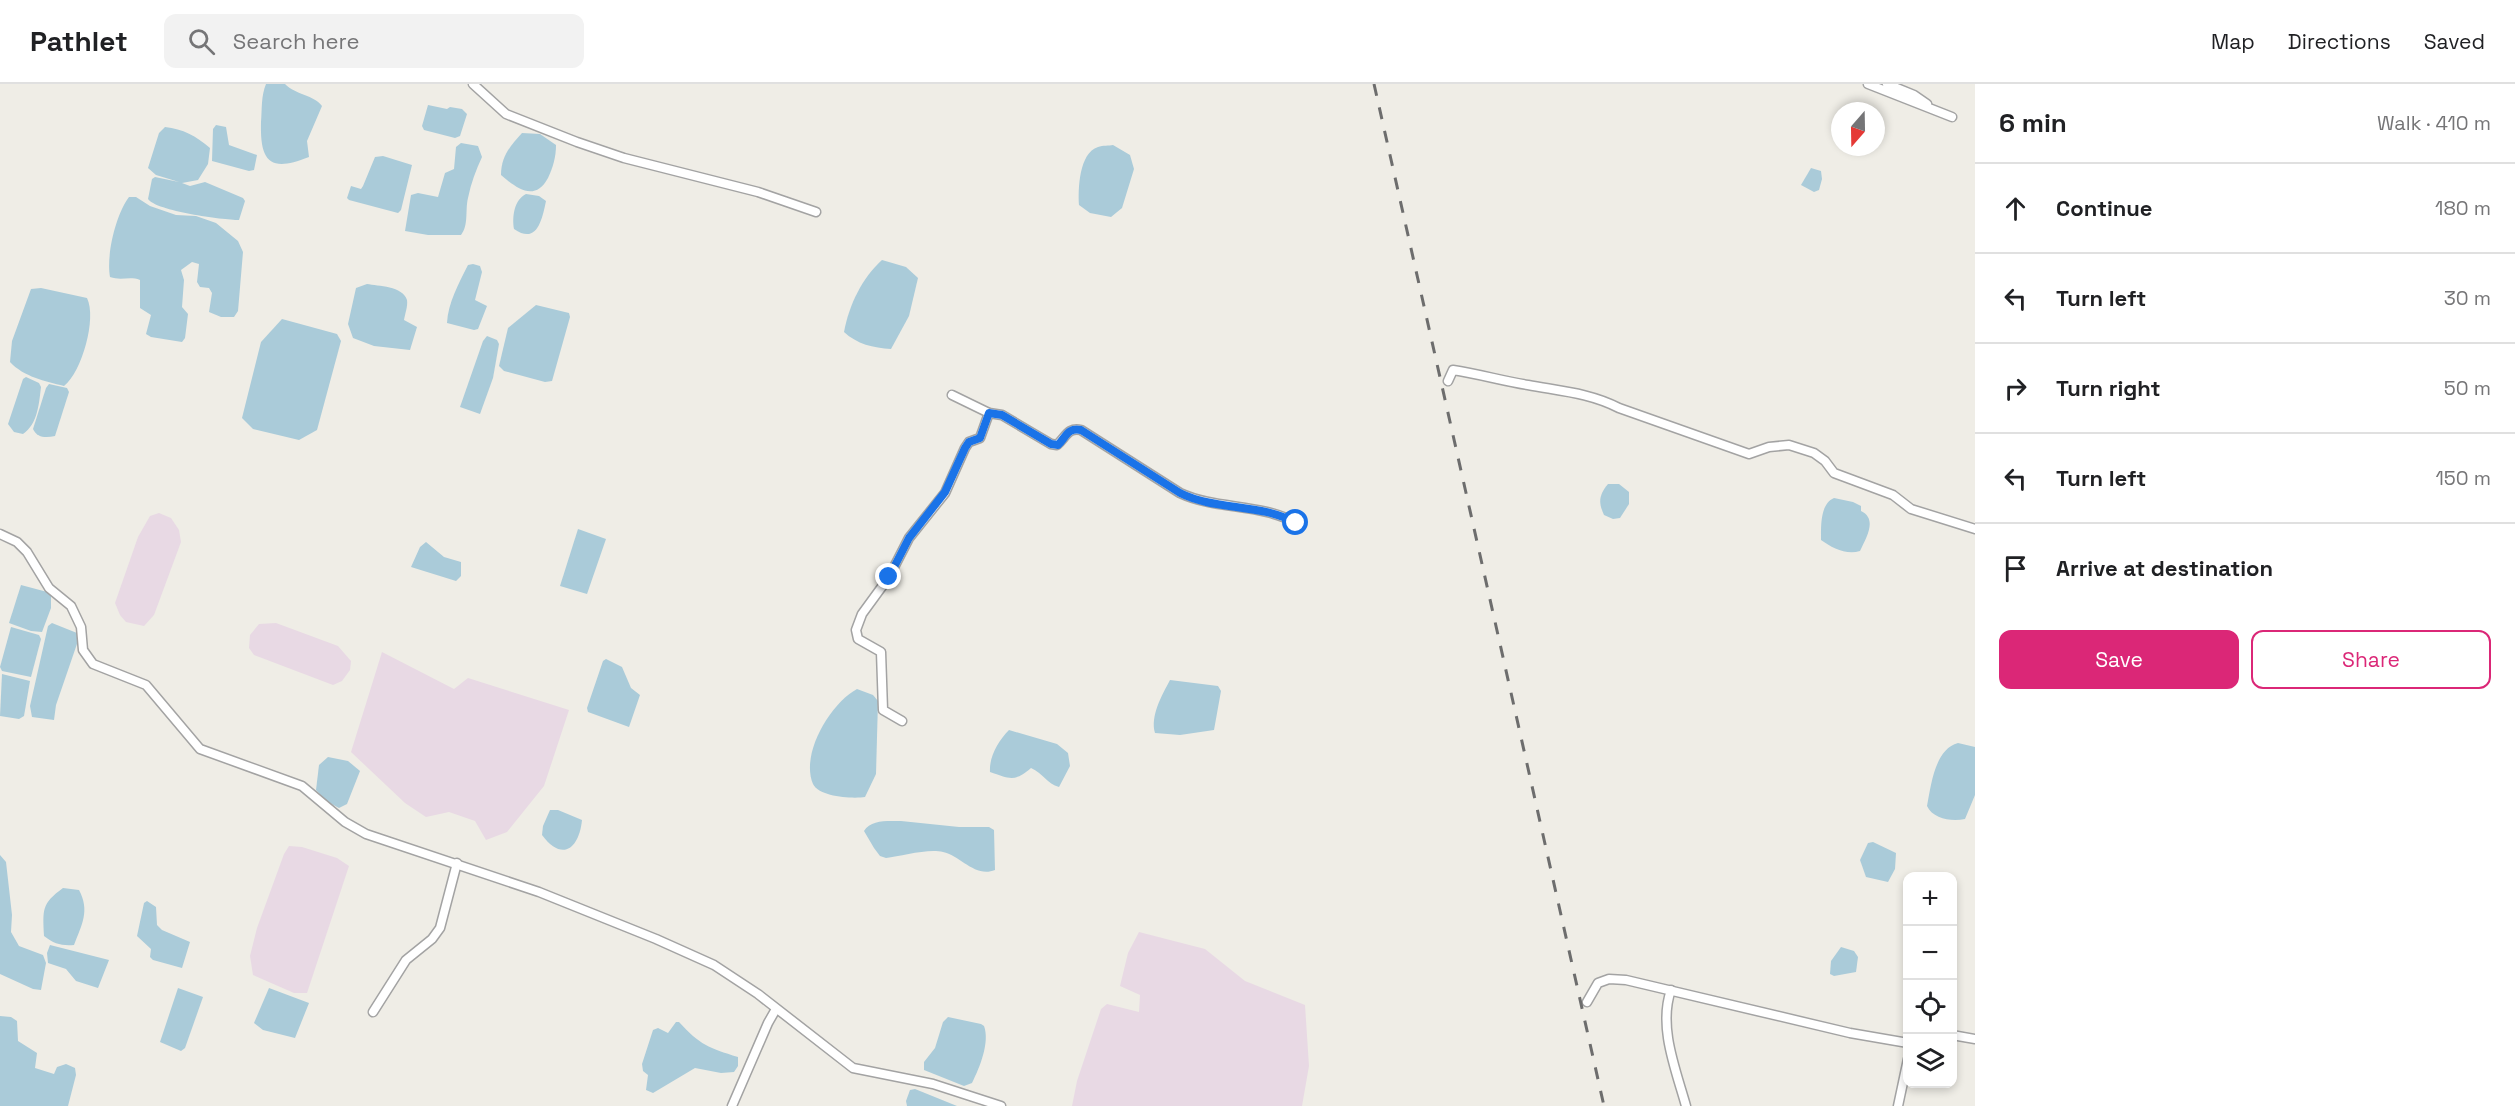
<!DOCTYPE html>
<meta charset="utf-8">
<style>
body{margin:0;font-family:"Space Grotesk",sans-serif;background:#f2f2f2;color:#202124}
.controls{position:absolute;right:18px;bottom:18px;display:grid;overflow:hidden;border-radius:12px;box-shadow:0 3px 9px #0003}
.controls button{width:54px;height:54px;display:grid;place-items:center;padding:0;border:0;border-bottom:2px solid #e0e0e0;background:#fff;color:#202124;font:30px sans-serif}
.compass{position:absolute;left:1831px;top:18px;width:54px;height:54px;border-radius:50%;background:#fff;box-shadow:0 3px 9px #0003;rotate:200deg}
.stop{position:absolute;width:18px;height:18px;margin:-14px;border:4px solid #1a73e8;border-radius:50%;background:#fff}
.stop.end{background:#1a73e8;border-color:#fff;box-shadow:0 2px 6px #0008}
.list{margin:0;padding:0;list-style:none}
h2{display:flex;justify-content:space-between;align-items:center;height:78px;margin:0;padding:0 24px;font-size:26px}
h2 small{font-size:20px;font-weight:400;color:#757577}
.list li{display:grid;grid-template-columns:39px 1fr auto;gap:18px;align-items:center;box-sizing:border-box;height:90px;padding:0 24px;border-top:2px solid #e0e0e0}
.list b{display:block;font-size:22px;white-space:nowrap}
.list em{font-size:20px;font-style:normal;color:#757577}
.actions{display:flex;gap:12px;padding:18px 24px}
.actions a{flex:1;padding:14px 0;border:2px solid #db2777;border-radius:12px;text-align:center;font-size:21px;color:#db2777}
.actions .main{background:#db2777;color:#fff}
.icon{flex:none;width:33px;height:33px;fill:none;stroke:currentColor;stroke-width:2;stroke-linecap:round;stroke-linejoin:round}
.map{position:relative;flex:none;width:1975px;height:1022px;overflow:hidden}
header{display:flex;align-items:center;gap:36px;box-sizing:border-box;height:84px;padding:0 30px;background:#fff;border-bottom:2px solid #e0e0e0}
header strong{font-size:28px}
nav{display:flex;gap:33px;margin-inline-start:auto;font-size:21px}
.search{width:420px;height:54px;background:#f2f2f2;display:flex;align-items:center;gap:15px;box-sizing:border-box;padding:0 21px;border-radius:12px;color:#757577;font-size:22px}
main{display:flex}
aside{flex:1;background:#fff}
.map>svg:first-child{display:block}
.industrial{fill:#e8d9e4}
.water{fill:#aacbd9}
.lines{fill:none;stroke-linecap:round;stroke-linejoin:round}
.minor-casing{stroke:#a3a3a3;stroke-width:11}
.minor{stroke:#fff;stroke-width:8}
.rail{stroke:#6d6d6d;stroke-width:3;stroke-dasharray:12 12;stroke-linecap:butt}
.route{stroke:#1a73e8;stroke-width:8}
</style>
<header>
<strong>Pathlet</strong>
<div class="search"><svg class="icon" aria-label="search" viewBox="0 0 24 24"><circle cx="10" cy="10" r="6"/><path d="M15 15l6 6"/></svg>Search here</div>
<nav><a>Map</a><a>Directions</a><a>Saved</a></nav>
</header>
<main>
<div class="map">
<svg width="1975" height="1022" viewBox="0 0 1975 1022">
<rect width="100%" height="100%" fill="#efede6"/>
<g class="industrial">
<path d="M159,429L171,434L179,446L181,458L154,531L144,542L126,538L120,531L115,519L138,453L150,432Z"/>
<path d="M276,539L338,562L351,577L350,586L342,597L333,601L254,571L249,564L250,551L259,540Z"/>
<path d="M382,568L454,605L468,594L569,626L544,702L507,748L486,756L475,737L449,728L426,733L405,719L351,668Z"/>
<path d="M289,762L302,763L337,774L349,782L307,909H294L253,891L250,872L257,844L284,770Z"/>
<path d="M1139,848L1205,865L1245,897L1305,921L1309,982L1302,1022H1072L1077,997L1101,925L1107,920L1139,928L1140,911L1120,902L1128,869Z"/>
</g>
<g class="water">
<path d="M266,0H285C296,11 314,11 322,22L307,57L309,73C269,89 260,77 261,38C262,25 261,12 266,0Z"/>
<path d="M428,21L447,25L450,23L462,25L467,30L460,52L455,54L424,46L422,42Z"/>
<path d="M216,41L226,43L229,61L257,71L254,86L249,87L212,77L213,45Z"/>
<path d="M165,43C183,45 196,52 210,64L208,80L198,96L182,99L190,102L205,98L243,114L245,117L239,136C223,136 156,127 148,115L152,95L155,93L179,98L156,91L148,84L159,49Z"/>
<path d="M522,49L540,50L556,61C556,73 553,83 548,94C535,118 517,105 501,91C501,73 510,62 522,49Z"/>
<path d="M461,59L478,62L482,73C476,86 471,99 468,114C465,126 469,141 461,151H428L405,147L411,111L418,109L438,113L445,89L454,85L456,63Z"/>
<path d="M1113,61L1130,71L1134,85L1122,124L1111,133L1090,129L1079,121C1078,105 1079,69 1098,63C1103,61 1109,62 1113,61Z"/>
<path d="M383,72L412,81L401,126L398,129L349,116L347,114L351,102L361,105L363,102L375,73Z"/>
<path d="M1811,84L1821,87L1822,95L1819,106L1814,108L1801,101Z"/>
<path d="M526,110L539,112L546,117C542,136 537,161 514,145C512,133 514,116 526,110Z"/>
<path d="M129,113H136L150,122L176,131L196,132L216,139L238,157L243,168L238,227L234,233H221L209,228L212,209L209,204L200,203L197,198L199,180L192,178L181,186L184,196L182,223L188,230L185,254L182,258L151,253L146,250L151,231L140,224V196C130,192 121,197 110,193C106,171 116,130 129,113Z"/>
<path d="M882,176L906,183L918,194L909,232L891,265C873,264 857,260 844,248C849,221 862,194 882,176Z"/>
<path d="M473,180L480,182L482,188L475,216L487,222L478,245L474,246L447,239C448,219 459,199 468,181Z"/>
<path d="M367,200C378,202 403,202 407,216C408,222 405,230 404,236L417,243L410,266L374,262L353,254L348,240L356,204Z"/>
<path d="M41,204L87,214C97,234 82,288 64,302C45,297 24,293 10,278L12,257L31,205Z"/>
<path d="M536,221L569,229L570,233L552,297L545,298L504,287L499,282L508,244Z"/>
<path d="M282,235L337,250L341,257L317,346L299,356L253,345L242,334L261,258Z"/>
<path d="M487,252L497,256L499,260L493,294L480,330L460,323L483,257Z"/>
<path d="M26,293L39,299L41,303C39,319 38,340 23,350L14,348L8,340L23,295Z"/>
<path d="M49,300L67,304L69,308L55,352C46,354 37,354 33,345L46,304Z"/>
<path d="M1608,400H1619L1629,408V420L1620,434L1613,435L1604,431C1598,418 1599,411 1608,400Z"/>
<path d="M1834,414L1853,418L1861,422V427C1878,435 1866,454 1860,467C1846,471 1832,464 1821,456C1821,442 1820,420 1834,414Z"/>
<path d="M578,445L606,455L587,510L560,502Z"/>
<path d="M426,458L444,473L461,478V492L456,497L411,483L420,463Z"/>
<path d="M21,501L51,509V524L42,548L31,547L9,539Z"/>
<path d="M52,539L77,549L78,557L56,621L54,636L32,633L30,622L48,542Z"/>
<path d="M11,543L39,551L41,555L31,593L2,587L0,583Z"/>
<path d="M606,575L622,583L631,604L640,611L629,643L588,628L587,624L603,577Z"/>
<path d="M2,590L30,597L24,632L19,635L0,632Z"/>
<path d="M1170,596L1218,602L1221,607L1214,646L1180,651L1155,649C1150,632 1162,611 1170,596Z"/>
<path d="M857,605L873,611L878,617L876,690L865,713C853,715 819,713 813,700C800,669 831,619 857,605Z"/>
<path d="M1009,646L1057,660L1068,669L1070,682L1059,703C1047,700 1043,689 1031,684C1015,698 1010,695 990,688C989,673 998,657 1009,646Z"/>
<path d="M1958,659L1975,663V711L1965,735C1952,738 1933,735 1927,722C1931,701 1935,665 1958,659Z"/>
<path d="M328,673L348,677L360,687L347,720L339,724L326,717L316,706L319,681Z"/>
<path d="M550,726H558L582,736C579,765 562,778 542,751L543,742Z"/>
<path d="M901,737L959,743H989L994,746L995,786C975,794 961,772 943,768C929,764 901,772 886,774L880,772L874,764L864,747C871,735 889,737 901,737Z"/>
<path d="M1873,758L1896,769L1895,785L1888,798L1866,793L1860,776L1868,759Z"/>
<path d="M0,771L6,778L12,831L11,848L19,862L43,871L46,879L41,906L33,905L0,890Z"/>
<path d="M63,804L79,806C90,827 82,840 74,861C62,862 54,860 44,852C43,826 41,820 63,804Z"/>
<path d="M147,817L156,823L157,841L162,846L190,858L182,884L153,876L150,873L151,865L137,852L144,819Z"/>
<path d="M50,861L109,876L98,904L76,897L66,885L48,879L47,869Z"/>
<path d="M1841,863L1854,867L1858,873L1856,888L1834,892L1830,890L1831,877Z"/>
<path d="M178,904L203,913L185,964L181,967L160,958Z"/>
<path d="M269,904L309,919L295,954L263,946L254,939Z"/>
<path d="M0,932L11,933L17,937L18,957L37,969L35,984L54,990L57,983L66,980L75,984L76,991L68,1022H0Z"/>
<path d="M948,933L981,940L984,942C990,958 980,983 972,999L964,1002L924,986V978L935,964L943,938Z"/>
<path d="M676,938H679C700,961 709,964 738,973V982L734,988L721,989L695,984L653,1009L646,1006L648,991L643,987L642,980L653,946L658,944L668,949Z"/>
<path d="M915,1005L957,1022H907L906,1017L910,1006Z"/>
</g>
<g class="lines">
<g class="minor-casing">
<g id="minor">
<path d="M473,0L506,30L577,58L624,74L758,108L816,128"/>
<path d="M1868,0L1952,33"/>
<path d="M1887,0L1914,11L1927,20"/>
<path d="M1448,297L1453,286C1479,290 1503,297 1528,301C1560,307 1590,309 1619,324L1749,370L1769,363L1789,361L1814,369L1825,377L1834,389L1893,411L1911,425L1975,445"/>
<path d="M952,311L989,329L1002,331L1051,360L1057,361C1066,353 1068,343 1081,346L1180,409C1216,426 1261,419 1296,439"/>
<path d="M0,450L17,458L27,468L49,504L71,522L81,543L83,566L93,580L146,601L200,665L302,702L345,738L366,750L539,808L656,855L714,881L758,910L853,984L933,1000L1001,1022"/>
<path d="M902,637L883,626L881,568L858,555L856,546L862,530L889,493L909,454L945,409L965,364L969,358L980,354L989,329"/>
<path d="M1671,906C1658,943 1676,986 1686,1022"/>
<path d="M1587,918L1598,899L1609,895L1626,896L1850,949L1908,959"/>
<path d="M373,928L406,876L432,855L440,844L457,779"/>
<path d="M1952,951L1975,955"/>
<path d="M732,1022L768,939L776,925"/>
<path d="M1898,1022L1908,975"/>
</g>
</g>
<use href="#minor" class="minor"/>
<path class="rail" d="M1374,0L1604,1022"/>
</g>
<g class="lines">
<path class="route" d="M889,493L909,454L945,408L965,364L969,358L980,354L989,329L1002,331L1051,360L1058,361C1066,353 1068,343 1081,346L1180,409C1216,427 1261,419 1296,439"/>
</g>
</svg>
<div class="controls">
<button>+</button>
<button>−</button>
<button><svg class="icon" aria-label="locate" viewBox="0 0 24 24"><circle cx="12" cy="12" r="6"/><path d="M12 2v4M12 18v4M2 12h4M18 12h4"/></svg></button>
<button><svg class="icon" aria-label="layers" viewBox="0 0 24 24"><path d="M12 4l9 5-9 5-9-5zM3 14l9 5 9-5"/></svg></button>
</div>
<svg class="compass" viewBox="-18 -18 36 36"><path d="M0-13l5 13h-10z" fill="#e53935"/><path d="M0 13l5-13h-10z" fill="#757577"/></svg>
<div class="stop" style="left:1296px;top:439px"></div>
<div class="stop end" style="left:889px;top:493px"></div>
</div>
<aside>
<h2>6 min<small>Walk · 410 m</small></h2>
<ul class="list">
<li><svg class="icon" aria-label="ahead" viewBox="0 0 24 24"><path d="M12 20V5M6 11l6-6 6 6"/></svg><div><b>Continue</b></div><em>180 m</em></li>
<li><svg class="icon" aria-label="left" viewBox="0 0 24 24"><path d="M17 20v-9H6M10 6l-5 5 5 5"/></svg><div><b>Turn left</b></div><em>30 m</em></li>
<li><svg class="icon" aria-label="right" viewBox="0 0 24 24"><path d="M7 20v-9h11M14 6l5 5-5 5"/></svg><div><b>Turn right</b></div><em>50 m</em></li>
<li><svg class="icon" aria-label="left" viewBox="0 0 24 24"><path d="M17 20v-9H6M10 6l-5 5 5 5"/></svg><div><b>Turn left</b></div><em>150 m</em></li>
<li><svg class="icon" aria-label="arrive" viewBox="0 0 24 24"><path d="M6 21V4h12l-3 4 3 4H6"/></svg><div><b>Arrive at destination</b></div></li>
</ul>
<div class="actions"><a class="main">Save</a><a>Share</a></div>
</aside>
</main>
